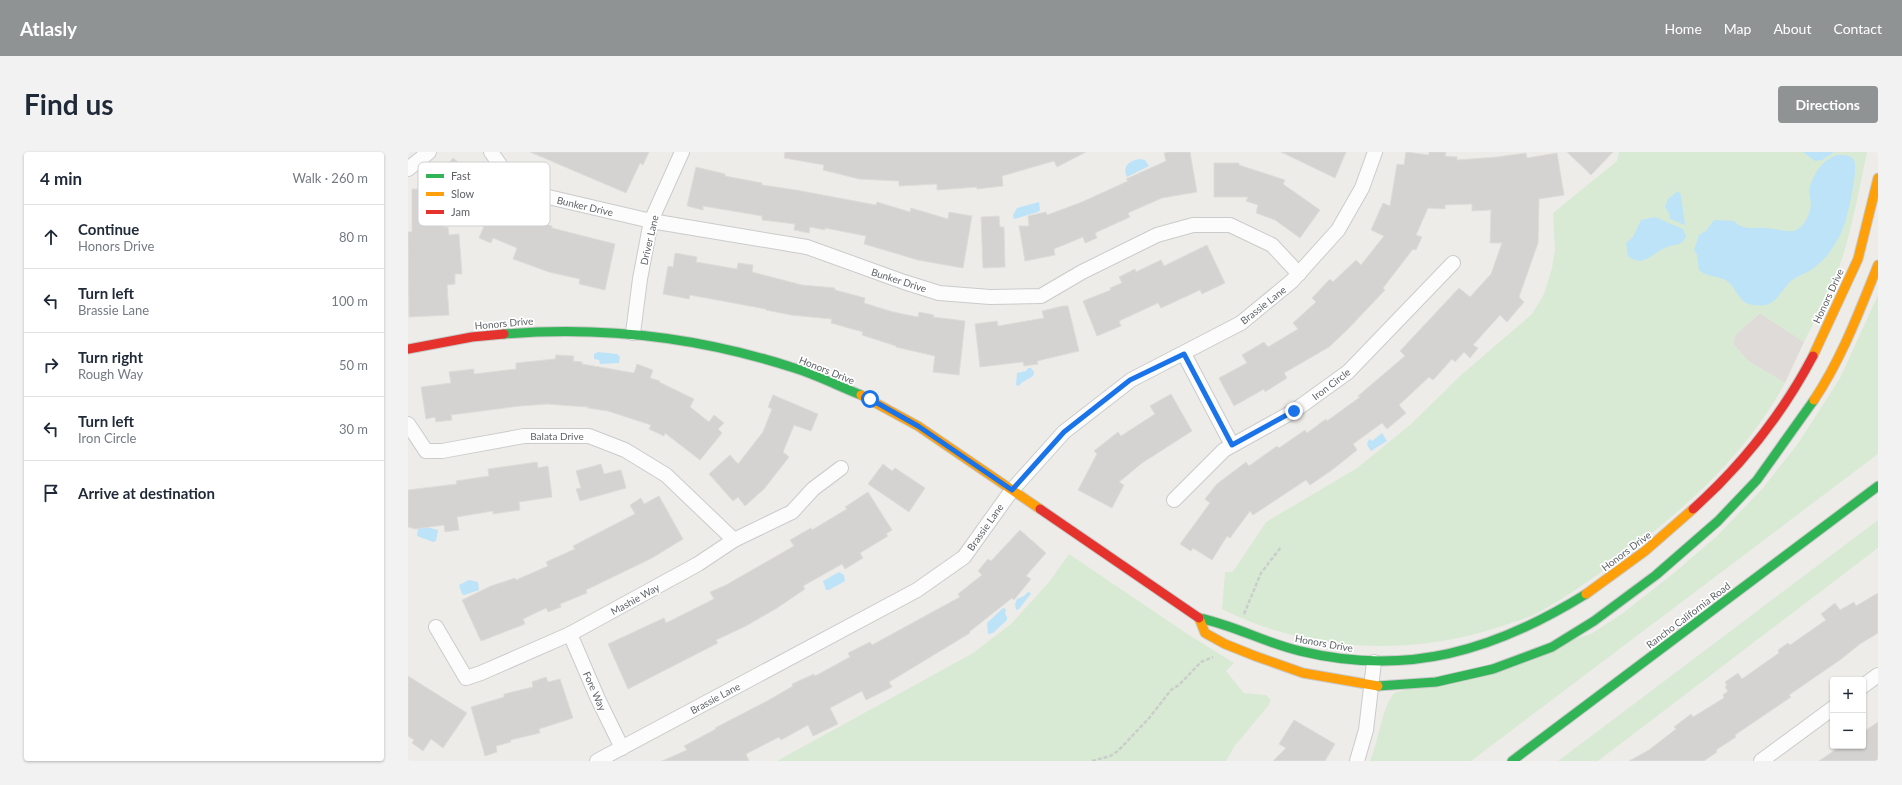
<!DOCTYPE html>
<meta charset="utf-8">
<style>
body{margin:0;font-family:Lato,sans-serif;background:#f2f2f3;color:#1f2937}
.controls{position:absolute;right:12px;bottom:12px;display:grid;overflow:hidden;border-radius:4px;box-shadow:0 1px 3px #0004}
.controls button{width:36px;height:36px;display:grid;place-items:center;padding:0;border:0;border-bottom:1px solid #e0e1e3;background:#fff;color:#1f2937;font:20px sans-serif}
.stop{position:absolute;width:12px;height:12px;margin:-9px;border:3px solid #1a73e8;border-radius:50%;background:#fff}
.stop.end{background:#1a73e8;border-color:#fff;box-shadow:0 1px 4px #0008}
.list{margin:0;padding:0;list-style:none}
h2{display:flex;justify-content:space-between;align-items:center;height:52px;margin:0;padding:0 16px;font-size:17px}
h2 small{font-size:13px;font-weight:400;color:#747a83}
.list li{display:grid;grid-template-columns:26px 1fr auto;gap:12px;align-items:center;box-sizing:border-box;height:64px;padding:0 16px;border-top:1px solid #e0e1e3}
.list b{display:block;font-size:15px;white-space:nowrap}
.list p{margin:0;font-size:13px;white-space:nowrap;color:#747a83}
.list em{font-size:13px;font-style:normal;color:#747a83}
.icon{flex:none;width:22px;height:22px;fill:none;stroke:currentColor;stroke-width:2;stroke-linecap:round;stroke-linejoin:round}
.map{position:relative;flex:none;width:1470px;height:609px;overflow:hidden;border-radius:4px}
header{display:flex;align-items:center;gap:24px;box-sizing:border-box;height:56px;padding:0 20px;background:#909394;color:#fff}
header strong{font-size:19px}
nav{display:flex;gap:22px;margin-inline-start:auto;font-size:14px}
.intro{display:flex;align-items:center;justify-content:space-between;box-sizing:border-box;height:96px;padding:0 24px}
h1{margin:0;font-size:28px}
.button{padding:10px 18px;border-radius:4px;background:#909394;color:#fff;font-size:14px;font-weight:700}
main{display:flex;gap:24px;padding:0 24px}
aside{flex:1;background:#fff;border-radius:4px;box-shadow:0 1px 3px #0004}
.map>svg:first-child{display:block}
.industrial{fill:#dedbd9}
.green{fill:#d8ead4}
.water{fill:#bde3f8}
.building{fill:#d4d3d2;stroke:#dedcd8}
.lines{fill:none;stroke-linecap:round;stroke-linejoin:round}
.street-casing{stroke:#cacbcb;stroke-width:16}
.fast-casing{stroke:#c8c9c8;stroke-width:11}
.slow-casing{stroke:#c8c9c8;stroke-width:11}
.jam-casing{stroke:#c8c9c8;stroke-width:11}
.path{stroke:#cacecb;stroke-width:2.5;stroke-dasharray:4 2;stroke-linecap:butt}
.street{stroke:#fcfcfc;stroke-width:14}
.fast{stroke:#30b455;stroke-width:9}
.slow{stroke:#ff9f0a;stroke-width:9}
.jam{stroke:#e5322d;stroke-width:9}
.route{stroke:#1a73e8;stroke-width:5}
.labels{text-anchor:middle;dominant-baseline:central;stroke-width:3.5;stroke-linejoin:round;paint-order:stroke}
.street-label{font-size:10px;fill:#5e6367;stroke:#fff}
.key{fill:#fff;stroke:#cfd0d1;stroke-width:1}
.key-label{font-size:11px;fill:#5e6367}
</style>
<header>
<strong>Atlasly</strong>
<nav><a>Home</a><a>Map</a><a>About</a><a>Contact</a></nav>
</header>
<div class="intro"><h1>Find us</h1><a class="button">Directions</a></div>
<main>
<aside>
<h2>4 min<small>Walk · 260 m</small></h2>
<ul class="list">
<li><svg class="icon" aria-label="ahead" viewBox="0 0 24 24"><path d="M12 20V5M6 11l6-6 6 6"/></svg><div><b>Continue</b><p>Honors Drive</p></div><em>80 m</em></li>
<li><svg class="icon" aria-label="left" viewBox="0 0 24 24"><path d="M17 20v-9H6M10 6l-5 5 5 5"/></svg><div><b>Turn left</b><p>Brassie Lane</p></div><em>100 m</em></li>
<li><svg class="icon" aria-label="right" viewBox="0 0 24 24"><path d="M7 20v-9h11M14 6l5 5-5 5"/></svg><div><b>Turn right</b><p>Rough Way</p></div><em>50 m</em></li>
<li><svg class="icon" aria-label="left" viewBox="0 0 24 24"><path d="M17 20v-9H6M10 6l-5 5 5 5"/></svg><div><b>Turn left</b><p>Iron Circle</p></div><em>30 m</em></li>
<li><svg class="icon" aria-label="arrive" viewBox="0 0 24 24"><path d="M6 21V4h12l-3 4 3 4H6"/></svg><div><b>Arrive at destination</b></div></li>
</ul>
</aside>
<div class="map">
<svg width="1470" height="609" viewBox="0 0 1470 609">
<rect width="100%" height="100%" fill="#eeece9"/>
<path class="industrial" d="M1352,161L1396,190L1377,231L1340,209L1325,192L1327,183Z"/>
<g class="green">
<path d="M1211,0H1459C1452,35 1445,70 1435,104C1425,134 1410,162 1396,190L1352,161L1327,183L1325,192L1340,209L1377,231C1344,292 1293,342 1239,385C1206,411 1172,437 1135,458C1122,466 1106,470 1091,475C1002,505 899,500 814,457L817,420H824L828,415L858,370L949,316L1002,273L1053,223L1124,162L1136,142L1144,116L1147,97L1145,61L1209,9Z"/>
<path d="M1470,143V302L1063,609H962C971,588 973,558 986,541L1183,482L1215,461L1266,421L1309,384L1355,336L1391,290L1432,226Z"/>
<path d="M1470,368V396L1190,609H1150Z"/>
<path d="M661,402L778,481L826,511L818,519L836,541L858,543L863,548L860,554L826,595L818,609H369L565,501L603,472L641,430Z"/>
</g>
<g class="water">
<path d="M1395,0H1426L1414,8L1407,9Z"/>
<path d="M1429,3C1434,3 1442,2 1446,8C1451,15 1439,69 1434,79C1431,85 1426,94 1422,100C1418,105 1410,113 1405,117C1397,122 1388,124 1381,131C1369,144 1367,156 1345,153C1330,151 1329,136 1319,129C1310,123 1300,126 1291,118L1289,103L1286,98L1291,83L1298,79L1306,68L1326,69C1336,79 1345,75 1357,76C1366,76 1376,80 1385,79C1396,77 1402,62 1403,53C1403,47 1400,40 1402,34C1406,21 1415,7 1429,3Z"/>
<path d="M731,7L737,8L741,14L719,25C714,14 721,9 731,7Z"/>
<path d="M1270,39L1273,43L1277,73L1262,67L1261,61L1257,55L1260,47Z"/>
<path d="M631,50L632,58L630,60L606,67L605,63L609,56Z"/>
<path d="M1247,65L1275,77L1278,84C1273,96 1266,91 1257,96C1243,102 1235,116 1220,104L1218,91L1225,85L1233,68Z"/>
<path d="M190,200L209,202L212,205L211,211L192,212L191,208L186,207V202Z"/>
<path d="M620,216H623L626,220L625,224L613,231L611,234L608,233L609,221L618,219Z"/>
<path d="M974,281L979,289L963,299L959,293L960,289L962,287L964,289Z"/>
<path d="M14,374L30,378L28,389L25,390L9,384L10,376Z"/>
<path d="M431,420L436,423L437,429L421,438H418L415,429Z"/>
<path d="M61,428L70,430L71,438L56,443L54,442L51,433Z"/>
<path d="M620,440L623,441L622,443L611,457L608,458L607,452L609,447L616,444Z"/>
<path d="M595,456L598,457L597,462L599,465V468L585,481L580,482L579,471Z"/>
</g>
<g class="building">
<path d="M122,0H241L235,13L232,11L218,41Z"/>
<path d="M377,0H678L649,15L646,9L594,24L595,34L569,37V35L529,38V32L491,34V29L451,27L415,18L416,13L376,6Z"/>
<path d="M762,0H782L789,40L754,46L720,61L722,65L687,81L689,86L677,91L675,85L646,97L647,103L617,109L611,74H621L620,64L638,60L639,63L674,50L720,29L718,27L758,9L756,1Z"/>
<path d="M873,0H938L927,26Z"/>
<path d="M998,0L1021,3V0H1038L1037,4L1049,5V8L1089,5L1118,1L1119,6L1149,1L1156,43L1131,47L1130,91L1111,145L1116,150L1099,170L1092,163L1065,193L1070,196L1062,206L1056,200L1047,210L1044,207L1025,228L1021,225L991,253L998,261L979,277L974,271L945,292L949,298L924,318L902,333L898,328L845,363L842,359L822,386L819,384L804,408L785,396L783,399L772,392L802,351L797,347L809,332L838,310L841,314L869,294L871,296L897,278L899,281L918,267L919,269L952,245L950,244L997,204L992,199L1051,136L1062,145L1083,122L1094,91H1082L1083,58L1064,59V52L1037,53V57L1020,56L1008,83L1014,85L1008,98L1005,97L975,136L977,138L939,178L921,195L876,221L879,226L857,240L856,237L826,254L811,226L839,211L834,203L856,190L860,195L890,177L885,171L908,150L904,146L922,127L925,130L948,108L953,113L976,84L963,78L975,51L982,54L989,12L996,13Z"/>
<path d="M1159,0H1205L1183,23Z"/>
<path d="M45,6L79,33L63,53L36,31V75H40L41,83L51,82L54,122H47V132L39,133L41,163L1,165L0,80H4V37H20Z"/>
<path d="M806,11H831V13L877,28L875,32L912,58L892,86L867,68L848,61L850,53L838,49L840,45H806Z"/>
<path d="M288,15L317,22V24L354,31V33L388,38L468,53L469,50L502,60L503,56L540,67L541,60L564,64L555,116L510,108L456,92L458,84L417,76V78L402,75L401,81L386,78L387,72L354,68V64L295,54V58L279,54Z"/>
<path d="M87,48L113,59L111,64L144,74V76L207,92L197,138L171,132L172,127L141,120L105,107L109,96L85,86L83,91L71,86Z"/>
<path d="M591,64L592,75H596L597,115L575,116L573,65Z"/>
<path d="M799,93L817,131L794,142L792,138L753,156L750,151L711,169L713,174L689,184L675,149L703,138L702,136L714,131L711,125L727,117L728,120L753,108L756,114Z"/>
<path d="M267,101L289,105L288,110L329,117L330,111L345,113L344,120L394,133L427,136V138L457,146L456,151L485,160L510,165L511,160L526,163L525,165L557,169L551,223L525,220L527,204L488,195V194L454,183L455,180L423,171L424,167L383,163L358,158V157L282,143L281,147L255,142L260,114L265,115Z"/>
<path d="M655,154H660L671,199L629,209L630,212L616,214L615,210L572,215L567,172L589,169L590,174L636,166L634,159Z"/>
<path d="M148,203L166,204L165,209L174,210V212L226,221L229,212L245,218L242,226L252,229L251,230L286,247L282,255L301,270L306,263L316,271L310,277L314,281L292,308L257,281L256,284L241,277L243,273L200,259L180,256V255L139,252L112,254L43,263L44,268L28,270L27,265L18,267L13,235L43,231L41,220L66,217V222L108,217V211L147,207Z"/>
<path d="M763,242L784,279L734,311L711,330L716,333L704,356L670,338L689,302L686,299L710,280L713,284L747,262L742,254Z"/>
<path d="M365,243L410,262L403,279L386,273L375,300L381,305L356,337L337,354L330,345L325,349L301,322L322,303L330,312L355,280L364,257L360,255Z"/>
<path d="M129,310L130,316L140,314L144,345L111,350L112,358L85,362V359L49,365L51,378L37,380L36,373L7,377L0,375V338L49,332L48,329L81,324L80,317Z"/>
<path d="M193,312L196,322L213,318L218,336L172,349L168,337L173,336L168,319Z"/>
<path d="M475,312L484,319L487,316L517,336L501,360L460,332Z"/>
<path d="M460,340L484,378L478,382L480,384L452,401L455,406L437,417L434,412L395,434L397,437L369,456L338,474L308,488L310,491L220,537L200,492L256,466L258,471L306,447L302,440L318,433L386,394L382,388L403,376L404,378L439,357L437,355Z"/>
<path d="M251,344L275,387L244,406L178,438L179,441L152,452L153,455L140,460L138,456L115,467L117,472L73,489L54,448L83,434L107,426L108,428L140,414L138,410L167,397L165,394L227,362L222,353L233,346L236,352Z"/>
<path d="M612,378L638,401L618,424L623,427L606,448L604,446L561,480L562,481L481,530L484,535L458,548L454,539L422,556L430,572L405,584L400,573L373,588L371,585L338,602L341,609H254L279,598L276,594L308,577L307,576L361,548L385,534L384,532L406,522L407,524L442,505L440,501L462,490L464,493L552,445L550,442L574,423L570,419L580,407L583,409Z"/>
<path d="M1470,441V481L1452,492L1432,508L1381,543L1383,545L1327,583L1328,585L1308,598L1309,600L1296,609H1221L1241,598L1268,577L1266,575L1283,562L1285,565L1316,546L1315,543L1320,539L1317,535L1319,533L1317,530L1330,521L1334,527L1371,501L1370,498L1380,491L1382,493L1418,468L1413,462L1427,451L1432,458L1446,450L1448,454Z"/>
<path d="M0,524L59,561L35,596L23,587L15,599L4,591L6,588L0,584Z"/>
<path d="M138,525L140,530L152,527L165,566L131,577L132,581L102,588L103,590L88,594L89,600L77,604L63,555L96,545V542L125,535L124,530Z"/>
<path d="M886,568L927,592L917,609H865L878,596L871,592Z"/>
<path d="M1470,570V609H1411L1433,594H1455V580Z"/>
</g>
<g class="lines">
<g class="street-casing">
<g id="street">
<path d="M83,0L95,17L136,44L243,69L399,95L496,130L531,141L582,145L633,144L674,120L749,83L785,73H822L864,93L891,122"/>
<path d="M0,17L21,0"/>
<path d="M225,181L232,127L243,69L274,0"/>
<path d="M776,202L824,293"/>
<path d="M0,272L18,299H34L116,284H181L217,298L258,323L326,388"/>
<path d="M766,348L816,298L886,259L940,220L1045,111"/>
<path d="M28,475L58,526L73,521L162,482L290,412L326,388L384,360L405,337L433,316"/>
<path d="M162,482L190,547L214,596"/>
<path d="M1455,534L1470,523"/>
<path d="M189,609L509,438L556,405L604,338L656,280L723,228L833,171L884,129L930,78L954,36L967,0"/>
<path d="M949,609L958,578L966,510"/>
<path d="M1353,609L1425,556"/>
</g>
</g>
<g class="fast-casing">
<g id="fast">
<path d="M96,182C194,174 290,185 383,215C407,222 430,234 453,243"/>
<path d="M791,466C826,473 857,491 892,499C999,525 1086,499 1178,442"/>
<path d="M970,534L1028,530L1085,517L1144,495L1186,469L1248,423L1310,369L1349,328L1406,248"/>
<path d="M1104,609L1470,334"/>
</g>
</g>
<g class="slow-casing">
<g id="slow">
<path d="M1405,204L1450,107L1470,26"/>
<path d="M453,243L510,274L632,357"/>
<path d="M1406,248C1434,206 1451,160 1470,113"/>
<path d="M1178,442L1237,399L1285,357"/>
<path d="M791,466L797,481L817,492L847,504L895,521L970,534"/>
</g>
</g>
<g class="jam-casing">
<g id="jam">
<path d="M0,197L64,185L96,182"/>
<path d="M632,357L791,466"/>
<path d="M1285,357C1333,314 1375,261 1405,204"/>
</g>
</g>
<g class="path">
<path d="M836,462L853,421L873,395"/>
<path d="M684,609L702,604L710,599L742,565L763,538L771,533L793,510L805,505"/>
</g>
<use href="#street" class="street"/>
<use href="#fast" class="fast"/>
<use href="#slow" class="slow"/>
<use href="#jam" class="jam"/>
</g>
<g class="lines">
<path class="route" d="M462,247L510,274L604,338L656,280L722,228L776,202L824,293L886,259"/>
</g>
<g class="labels">
<g class="street-label">
<text transform="translate(177 54) rotate(13)">Bunker Drive</text>
<text transform="translate(241 88) rotate(-77)">Driver Lane</text>
<text transform="translate(491 128) rotate(18)">Bunker Drive</text>
<text transform="translate(1420 144) rotate(-65)">Honors Drive</text>
<text transform="translate(855 153) rotate(-38)">Brassie Lane</text>
<text transform="translate(96 171) rotate(-5)">Honors Drive</text>
<text transform="translate(419 218) rotate(22)">Honors Drive</text>
<text transform="translate(923 232) rotate(-37)">Iron Circle</text>
<text x="149" y="284">Balata Drive</text>
<text transform="translate(577 375) rotate(-55)">Brassie Lane</text>
<text transform="translate(1218 399) rotate(-37)">Honors Drive</text>
<text transform="translate(227 447) rotate(-29)">Mashie Way</text>
<text transform="translate(1280 463) rotate(-37)">Rancho California Road</text>
<text transform="translate(916 491) rotate(10)">Honors Drive</text>
<text transform="translate(187 539) rotate(66)">Fore Way</text>
<text transform="translate(307 546) rotate(-28)">Brassie Lane</text>
</g>
</g>
<rect x="10" y="10" width="132" height="64" rx="6" class="key"/>
<rect x="18" y="22" width="18" height="4" fill="#30b455"/>
<rect x="18" y="40" width="18" height="4" fill="#ff9f0a"/>
<rect x="18" y="58" width="18" height="4" fill="#e5322d"/>
<g class="key-label">
<text x="43" y="28">Fast</text>
<text x="43" y="46">Slow</text>
<text x="43" y="64">Jam</text>
</g>
</svg>
<div class="controls">
<button>+</button>
<button>−</button>
</div>
<div class="stop" style="left:462px;top:247px"></div>
<div class="stop end" style="left:886px;top:259px"></div>
</div>
</main>
